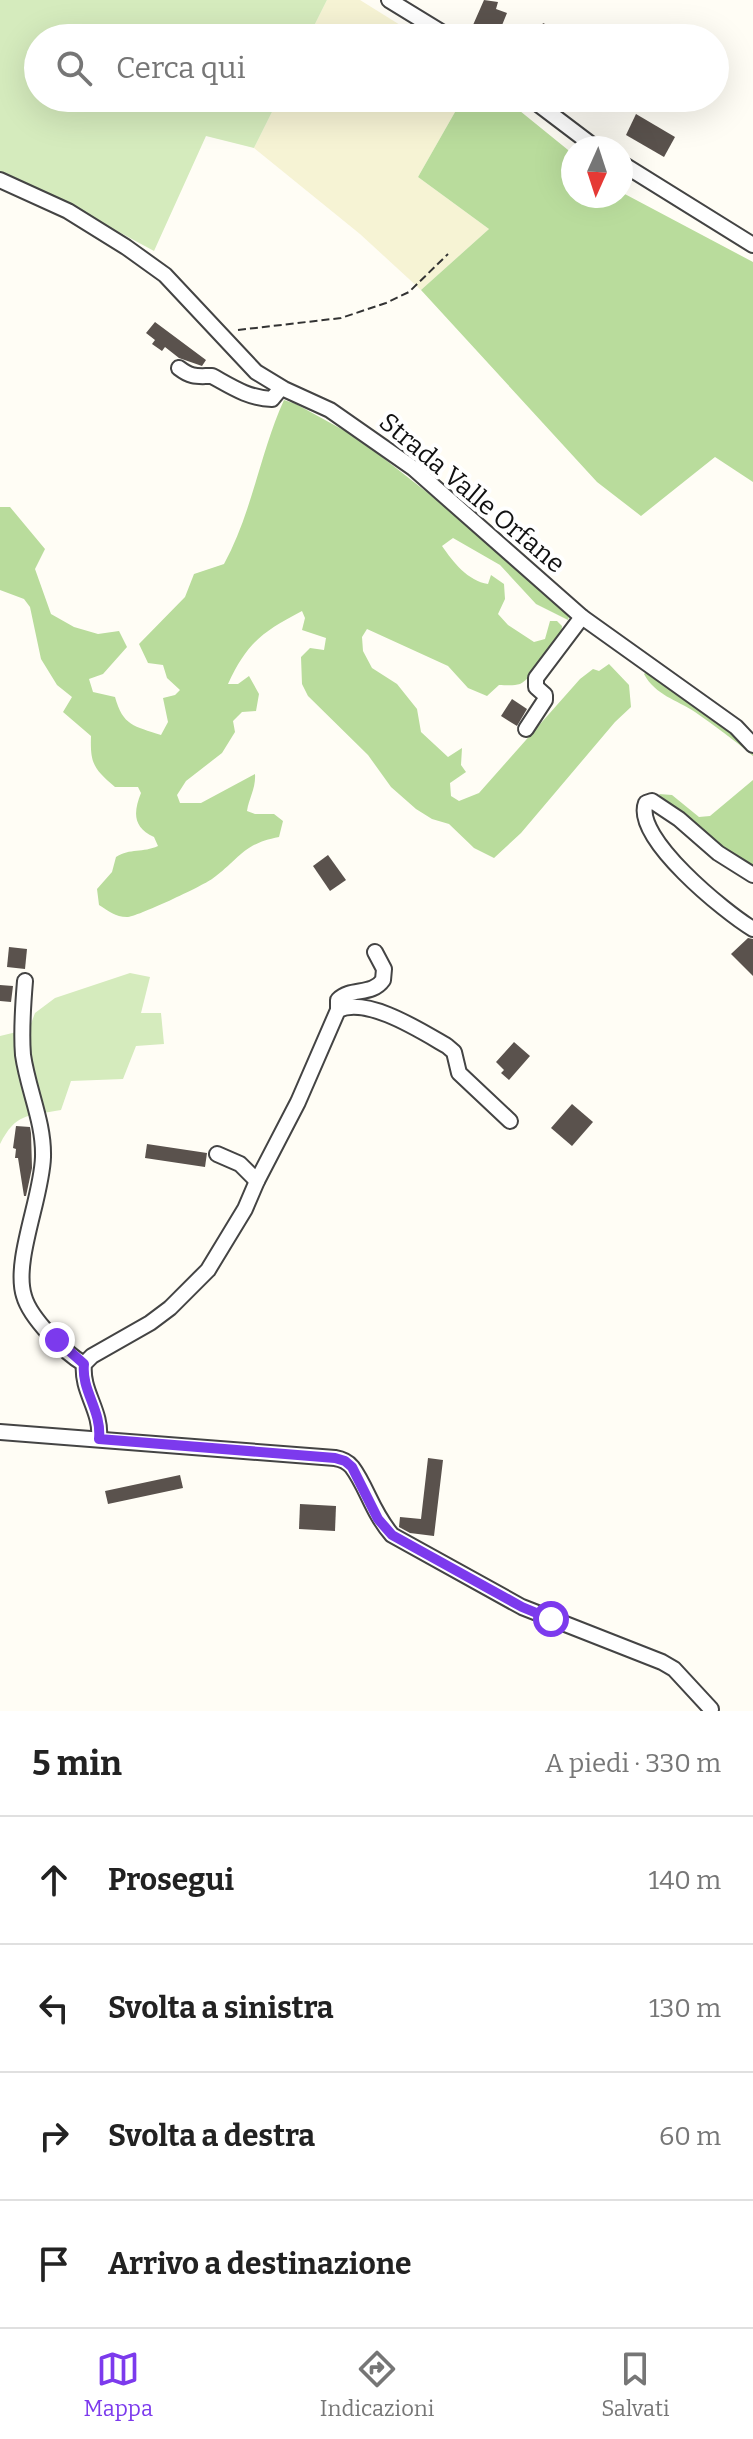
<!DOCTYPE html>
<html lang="it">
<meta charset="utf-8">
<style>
body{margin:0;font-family:Bitter,serif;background:#f6f6f6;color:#222}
.compass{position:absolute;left:561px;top:136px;width:72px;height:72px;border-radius:50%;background:#fff;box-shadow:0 8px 32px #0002;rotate:183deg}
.stop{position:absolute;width:24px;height:24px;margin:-18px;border:6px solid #7c3aed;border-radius:50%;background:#fff}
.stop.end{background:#7c3aed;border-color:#fff;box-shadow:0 2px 8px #0008}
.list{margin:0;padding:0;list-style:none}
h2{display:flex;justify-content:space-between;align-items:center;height:104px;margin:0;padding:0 32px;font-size:34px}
h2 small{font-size:26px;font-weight:400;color:#767676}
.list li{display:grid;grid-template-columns:52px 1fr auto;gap:24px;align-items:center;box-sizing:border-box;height:128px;padding:0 32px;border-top:2px solid #e0e0e0}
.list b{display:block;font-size:30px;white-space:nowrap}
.list em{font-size:26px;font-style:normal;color:#767676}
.icon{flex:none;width:44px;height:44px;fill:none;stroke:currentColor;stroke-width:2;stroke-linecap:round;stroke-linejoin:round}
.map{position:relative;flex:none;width:753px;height:1711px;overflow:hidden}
.search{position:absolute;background:#fff;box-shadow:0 8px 32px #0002;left:24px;right:24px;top:24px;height:88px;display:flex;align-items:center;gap:20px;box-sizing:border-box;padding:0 28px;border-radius:44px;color:#767676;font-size:30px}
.sheet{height:616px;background:#fff}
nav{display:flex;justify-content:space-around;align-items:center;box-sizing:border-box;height:112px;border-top:2px solid #e0e0e0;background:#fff;font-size:22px;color:#767676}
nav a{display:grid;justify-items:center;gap:4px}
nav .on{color:#7c3aed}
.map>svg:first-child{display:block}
.farmland{fill:#f6f3d4}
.green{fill:#d5ebbd}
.forest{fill:#b9dc9c}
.building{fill:#5a524d}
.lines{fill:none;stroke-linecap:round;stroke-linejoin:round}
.minor-casing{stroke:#444;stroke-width:18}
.path{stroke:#333;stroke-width:2;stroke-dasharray:8 4;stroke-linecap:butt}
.minor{stroke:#fff;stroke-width:14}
.route{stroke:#7c3aed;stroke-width:10}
.labels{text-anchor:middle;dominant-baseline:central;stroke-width:8;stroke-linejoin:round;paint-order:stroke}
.street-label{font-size:26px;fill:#111;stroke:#fff}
</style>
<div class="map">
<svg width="753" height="1711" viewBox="0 0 753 1711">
<rect width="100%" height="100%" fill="#fffdf5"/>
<g class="farmland">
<path d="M327,0H360L421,38H308Z"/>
<path d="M279,98H463L418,177L489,229L421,290L360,234L254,148Z"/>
</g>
<g class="green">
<path d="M0,0H327L308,38H38V98H279L254,148L206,136L154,251L71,206L0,176Z"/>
<path d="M130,973L150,977L141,1013H161L164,1044L136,1046L123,1079L71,1081L61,1110C27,1116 16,1113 0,1144V1036L29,1029L35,1013L55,998Z"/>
</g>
<g class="forest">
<path d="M463,98H504L573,154V196H621V192L753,262V482L715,457L641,516L597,482L421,290L489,229L418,177Z"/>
<path d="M284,400L296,404L345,431L382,457L461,519L570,613L568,620L536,604L500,565L453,538L442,546C453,562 468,581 488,584L491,575L504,584L505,599L498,614L508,625L534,642L545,639L550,621H557L562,626C563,637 531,680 520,684C514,686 505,685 499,685L487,696L468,688L448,666L367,629L362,637L363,651L372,668L397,684L417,709L421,732L448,757L462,748L461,765L466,772L450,783L451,796L459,801L479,793L580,679L593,669L599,671L609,664L629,685L631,707L615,722L521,833L494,858L474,848L449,824L432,819L416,809L391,787L368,755L308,696L302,684L301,657L310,648L324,650L326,638L302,630L305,618L302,611C262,632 247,643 228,684H238L249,676L259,694L256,711L242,712L233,721L235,732L222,753L186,781L177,795L180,803H201L255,774C256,788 249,798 247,811L255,814H274L283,821L279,837C242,844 240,859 212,879C202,886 137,917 127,917C115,917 109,911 99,905L97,889L112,872L116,857C130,848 143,853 158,846L154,837C133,827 133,813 141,793L138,787H115C94,769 90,764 91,736L63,712L72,697L57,685L41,659L30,607L24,599L0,590V507H10L45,549L35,569L51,614L74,627L98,634L119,631L127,647L103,674L89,679L93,692L115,697C123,726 134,726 161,735L168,722L163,698L175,695L180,690L167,678L163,665L148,663L139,644L185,597L194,574L224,564C252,513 260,453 284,400Z"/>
<path d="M647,671C683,696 722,720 753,751V756C734,740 715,726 695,712C677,700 655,695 644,674Z"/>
<path d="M753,780V867C729,853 709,835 688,816C679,808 664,804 659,794L672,795L699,817L710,816Z"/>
</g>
<g class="building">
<path d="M484,0L498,2L496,9L507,13L498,35L473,25Z"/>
<path d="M543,23L558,30L554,38H536Z"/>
<path d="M636,114L675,137L664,157L626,135Z"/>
<path d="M155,322L206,360L202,366L179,358L165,347L162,351L152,344L155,340L146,333Z"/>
<path d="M512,699L527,709L517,726L501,716Z"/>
<path d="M328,855L346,880L330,891L313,866Z"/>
<path d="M748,938L753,939V976L731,954Z"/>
<path d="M9,947L27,949L25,969L7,967Z"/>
<path d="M0,985L13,986L11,1002L0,1001Z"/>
<path d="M514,1042L530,1056L509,1080L501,1073L504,1070L496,1062Z"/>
<path d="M572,1104L593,1122L572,1146L551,1128Z"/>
<path d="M16,1126L30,1127L31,1133L32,1168L26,1196H24L18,1158H15L16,1149L13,1148Z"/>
<path d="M147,1144L207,1153L205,1167L145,1158Z"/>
<path d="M428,1458L443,1460L434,1536L410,1533L399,1527L400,1517L421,1519Z"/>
<path d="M180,1475L183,1488L108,1504L105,1491Z"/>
<path d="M300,1504L336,1506L335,1531L299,1529Z"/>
</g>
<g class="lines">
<g class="minor-casing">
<g id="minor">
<path d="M389,0L451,38"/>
<path d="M530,98L596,148"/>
<path d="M621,163L753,245"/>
<path d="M0,180L68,211L126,247L165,275L256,372L284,389L330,410L413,468L582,617L736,727L753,745"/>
<path d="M179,368C192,378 197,376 212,376C232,387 248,398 272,399L281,388"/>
<path d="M526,729L545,700V695L536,687V678L582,617"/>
<path d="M753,875L718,853L679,819L652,801L646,803C632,837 726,913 753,929"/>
<path d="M25,981C23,1005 21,1031 23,1055C28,1090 44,1122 43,1157C42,1197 13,1261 24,1296C30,1318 65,1353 84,1364"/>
<path d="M338,1010C367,996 421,1031 447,1046L454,1052L459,1073L510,1121"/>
<path d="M217,1154L240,1164L257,1181"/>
<path d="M0,1432L335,1458C341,1459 347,1461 352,1467C367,1487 372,1512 392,1535L522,1607L662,1662L674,1669L711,1709"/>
<path d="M99,1439C102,1410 81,1392 84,1364L92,1356L150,1323L170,1308L208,1270L245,1209L257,1181L298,1102L338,1010V1000C351,987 372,996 383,980L384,969L375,952"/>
</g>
</g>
<path class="path" d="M238,330L341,318L386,303L409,292L448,254"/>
<use href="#minor" class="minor"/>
</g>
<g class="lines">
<path class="route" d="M57,1340L84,1364C81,1391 102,1410 99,1439L335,1458L345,1461L352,1467L378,1519L392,1535L522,1607L551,1619"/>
</g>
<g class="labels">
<g class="street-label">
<text transform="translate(472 493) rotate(40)">Strada Valle Orfane</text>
</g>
</g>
</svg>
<svg class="compass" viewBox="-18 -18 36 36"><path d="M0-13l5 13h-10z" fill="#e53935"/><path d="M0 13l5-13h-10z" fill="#767676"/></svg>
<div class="stop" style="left:551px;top:1619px"></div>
<div class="stop end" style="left:57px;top:1340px"></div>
<div class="search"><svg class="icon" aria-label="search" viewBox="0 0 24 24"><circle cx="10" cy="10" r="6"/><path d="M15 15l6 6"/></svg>Cerca qui</div>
</div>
<section class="sheet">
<h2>5 min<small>A piedi · 330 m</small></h2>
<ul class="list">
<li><svg class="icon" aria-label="ahead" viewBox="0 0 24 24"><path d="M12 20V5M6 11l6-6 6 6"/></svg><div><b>Prosegui</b></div><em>140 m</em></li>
<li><svg class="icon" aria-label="left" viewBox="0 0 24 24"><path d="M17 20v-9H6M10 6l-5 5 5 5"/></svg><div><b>Svolta a sinistra</b></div><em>130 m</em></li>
<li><svg class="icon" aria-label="right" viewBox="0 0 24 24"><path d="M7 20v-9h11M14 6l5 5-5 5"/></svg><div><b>Svolta a destra</b></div><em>60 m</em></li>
<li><svg class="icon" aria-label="arrive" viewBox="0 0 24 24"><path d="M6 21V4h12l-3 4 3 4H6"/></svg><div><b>Arrivo a destinazione</b></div></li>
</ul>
</section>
<nav>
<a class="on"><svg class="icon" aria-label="map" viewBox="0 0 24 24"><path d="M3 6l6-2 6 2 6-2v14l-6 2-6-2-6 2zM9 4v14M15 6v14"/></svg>Mappa</a>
<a><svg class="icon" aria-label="directions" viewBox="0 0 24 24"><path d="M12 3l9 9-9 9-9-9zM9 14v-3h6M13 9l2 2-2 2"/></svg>Indicazioni</a>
<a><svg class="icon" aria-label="saved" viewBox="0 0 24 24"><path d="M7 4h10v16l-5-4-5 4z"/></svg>Salvati</a>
</nav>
